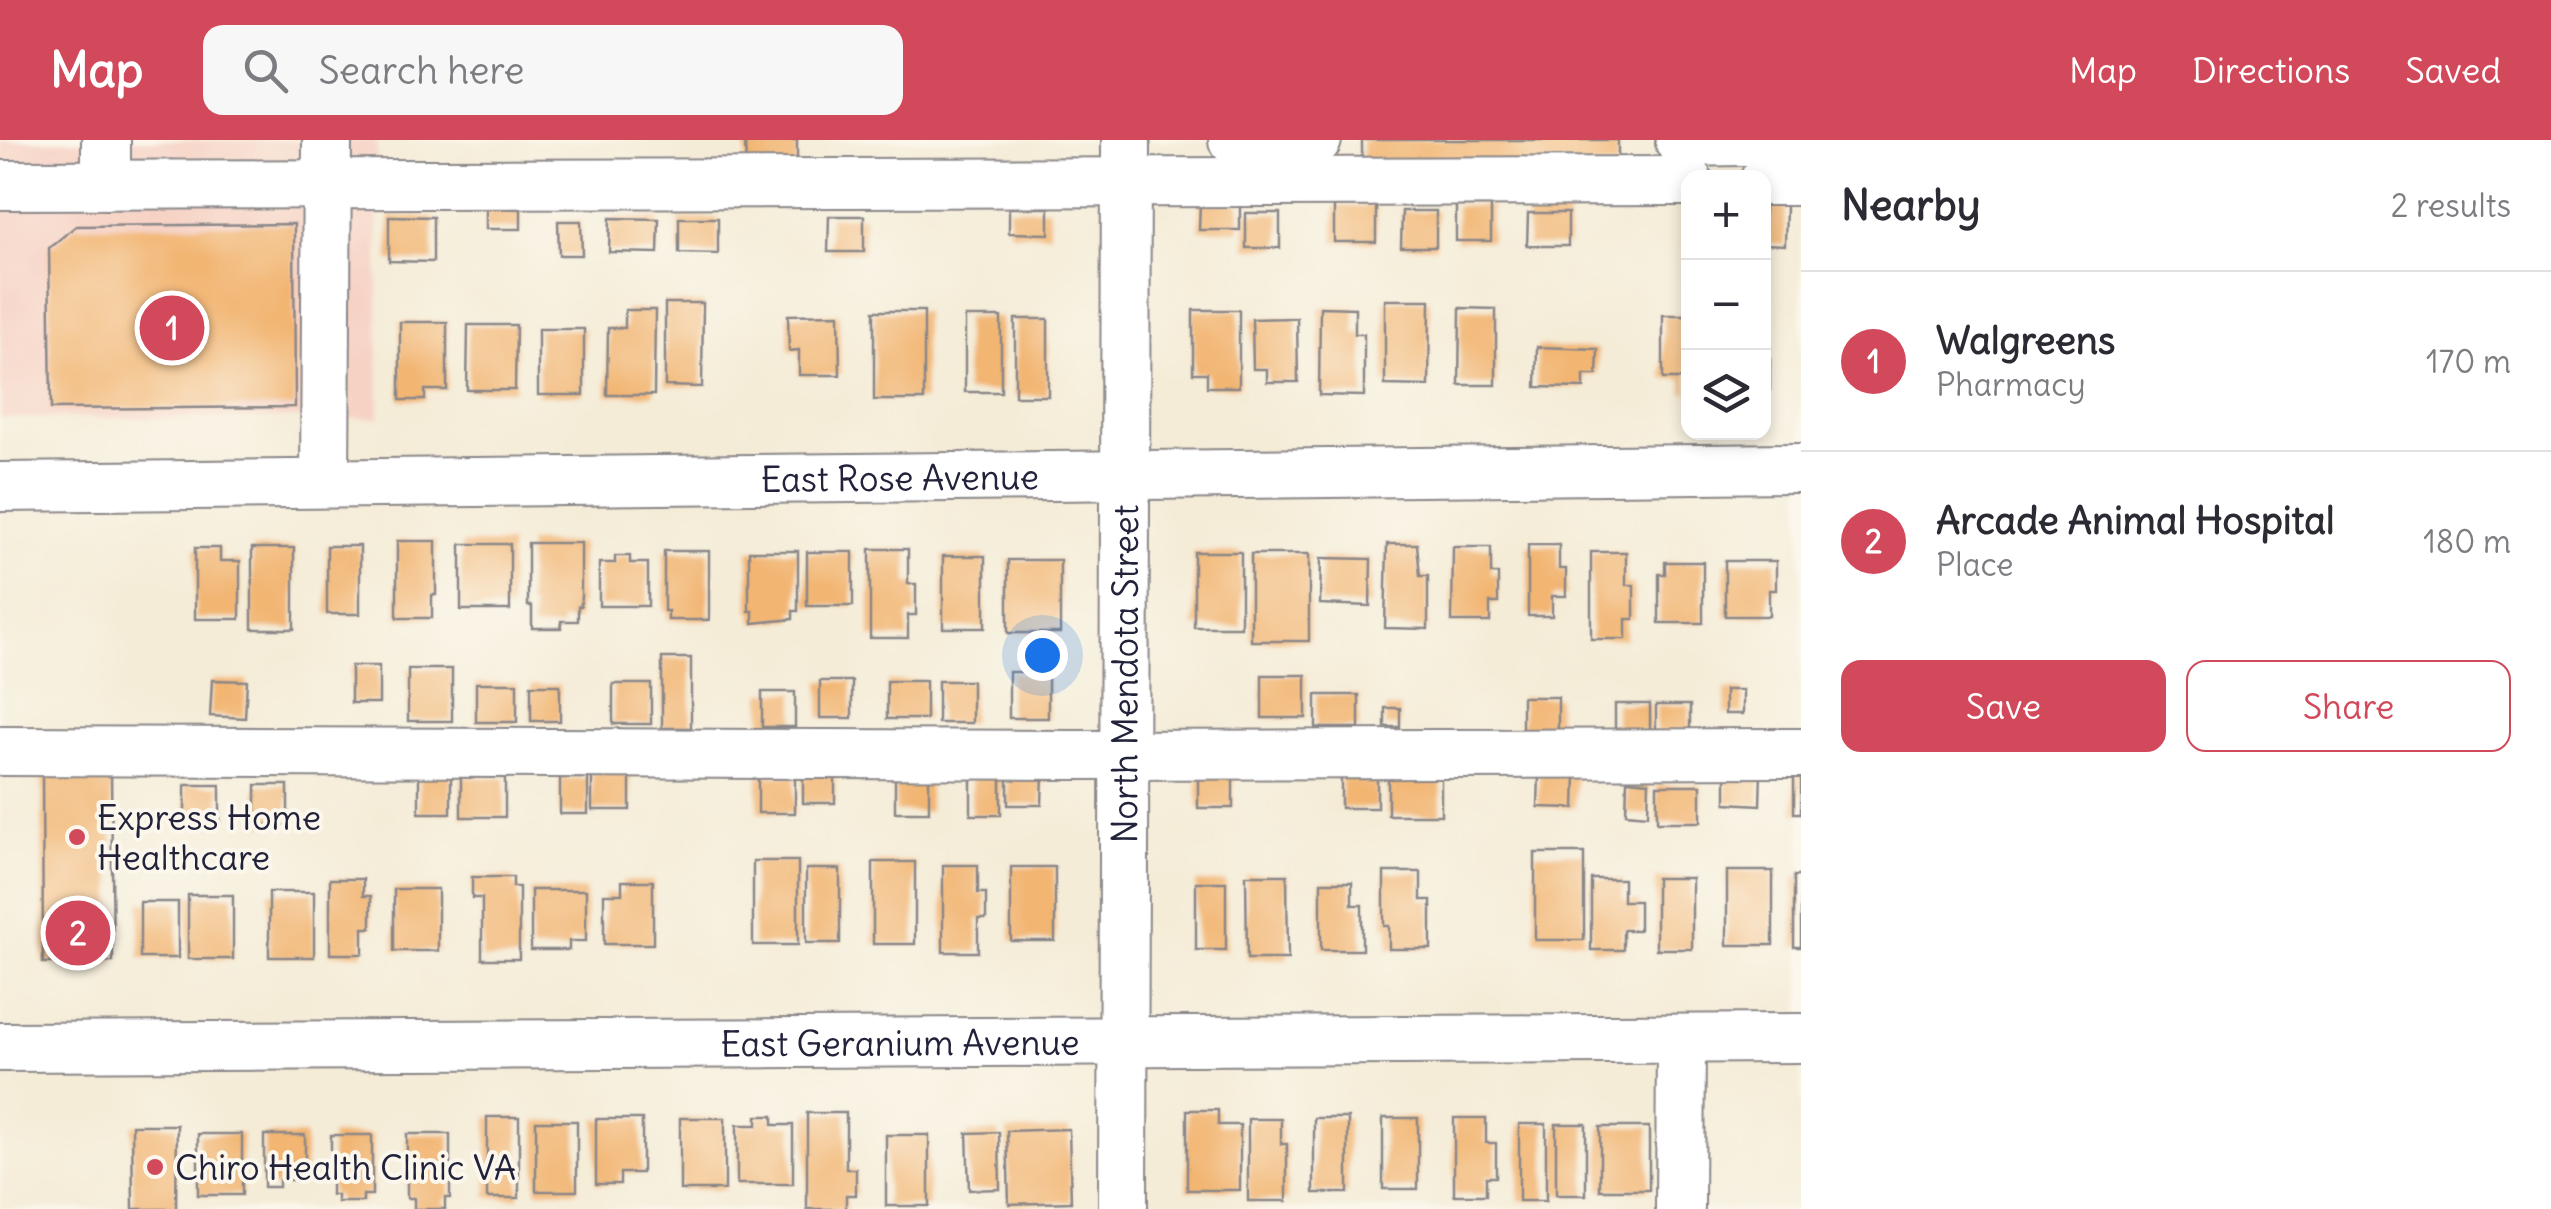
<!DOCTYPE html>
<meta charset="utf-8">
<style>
body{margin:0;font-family:Delius,sans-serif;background:#f7f7f7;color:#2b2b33}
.controls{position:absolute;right:30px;top:30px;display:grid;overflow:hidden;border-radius:20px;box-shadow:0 5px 15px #0003}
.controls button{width:90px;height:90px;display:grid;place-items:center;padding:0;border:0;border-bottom:2px solid #e1e1e2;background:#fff;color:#2b2b33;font:50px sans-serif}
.you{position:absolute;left:1042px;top:515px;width:35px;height:35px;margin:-25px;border:8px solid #fff;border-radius:50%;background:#1a73e8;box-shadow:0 0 0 15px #1a73e833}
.badge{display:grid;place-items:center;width:65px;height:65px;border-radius:50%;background:#d1495b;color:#fff;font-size:32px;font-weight:700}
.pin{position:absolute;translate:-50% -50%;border:5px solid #fff;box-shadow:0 2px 10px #0006}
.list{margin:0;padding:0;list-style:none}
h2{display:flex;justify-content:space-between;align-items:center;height:130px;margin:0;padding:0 40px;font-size:42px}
h2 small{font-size:32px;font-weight:400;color:#7c7c81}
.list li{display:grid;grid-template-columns:65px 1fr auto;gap:30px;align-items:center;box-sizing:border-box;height:180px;padding:0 40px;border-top:2px solid #e1e1e2}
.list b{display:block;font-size:38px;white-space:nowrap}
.list p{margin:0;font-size:32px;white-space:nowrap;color:#7c7c81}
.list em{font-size:32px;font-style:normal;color:#7c7c81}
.actions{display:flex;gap:20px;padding:30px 40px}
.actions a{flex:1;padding:22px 0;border:2px solid #d1495b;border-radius:20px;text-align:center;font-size:35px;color:#d1495b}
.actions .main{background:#d1495b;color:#fff}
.icon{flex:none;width:55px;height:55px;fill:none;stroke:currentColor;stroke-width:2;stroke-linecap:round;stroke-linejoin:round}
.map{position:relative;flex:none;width:1801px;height:1069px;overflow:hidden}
header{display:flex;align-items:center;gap:60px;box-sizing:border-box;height:140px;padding:0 50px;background:#d1495b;color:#fff}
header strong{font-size:48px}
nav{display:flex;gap:55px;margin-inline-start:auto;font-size:35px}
.search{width:700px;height:90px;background:#f7f7f7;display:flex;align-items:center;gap:25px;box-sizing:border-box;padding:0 35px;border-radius:20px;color:#7c7c81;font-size:38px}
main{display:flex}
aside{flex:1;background:#fff}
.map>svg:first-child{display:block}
.built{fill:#f6d2c4}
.building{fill:#f2b572}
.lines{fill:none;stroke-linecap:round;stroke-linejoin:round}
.minor-casing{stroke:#8b8789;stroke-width:52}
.minor{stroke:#fff;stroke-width:48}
.poi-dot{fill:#d1495b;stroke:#fbf7ec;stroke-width:4}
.labels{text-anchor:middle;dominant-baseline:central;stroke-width:8;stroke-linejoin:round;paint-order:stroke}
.street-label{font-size:35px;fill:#22223b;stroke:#fbf7ec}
.poi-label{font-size:35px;fill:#22223b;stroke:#fbf7ec;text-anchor:start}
</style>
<header>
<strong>Map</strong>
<div class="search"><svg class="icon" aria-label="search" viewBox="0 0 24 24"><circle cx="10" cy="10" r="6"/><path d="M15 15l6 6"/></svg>Search here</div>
<nav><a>Map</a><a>Directions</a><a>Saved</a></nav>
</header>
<main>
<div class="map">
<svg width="1801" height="1069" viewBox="0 0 1801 1069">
<rect width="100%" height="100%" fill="#fbf7ec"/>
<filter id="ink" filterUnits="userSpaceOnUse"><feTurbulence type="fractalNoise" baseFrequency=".01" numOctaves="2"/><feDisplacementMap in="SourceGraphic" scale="20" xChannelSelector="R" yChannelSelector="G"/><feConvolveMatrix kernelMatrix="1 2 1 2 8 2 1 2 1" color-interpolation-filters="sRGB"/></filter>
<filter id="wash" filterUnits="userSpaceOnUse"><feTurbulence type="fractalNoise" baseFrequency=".0048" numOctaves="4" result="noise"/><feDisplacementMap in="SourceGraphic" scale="40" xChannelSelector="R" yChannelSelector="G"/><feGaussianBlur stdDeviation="2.25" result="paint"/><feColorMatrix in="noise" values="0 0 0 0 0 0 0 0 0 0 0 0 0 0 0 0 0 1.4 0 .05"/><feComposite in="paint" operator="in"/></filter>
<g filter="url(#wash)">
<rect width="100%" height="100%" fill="#f4ecd7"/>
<path class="built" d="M0,0H377L379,278H0Z"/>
<g id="blocks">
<g class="building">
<path d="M745,0H797V30H746Z"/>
<rect x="1362" y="0" width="256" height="26"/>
<path d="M1200,62L1240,63V90H1199Z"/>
<path d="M1764,65H1786L1785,105L1764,104Z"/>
<rect x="1334" y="66" width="42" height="36"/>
<rect x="1456" y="66" width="35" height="35"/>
<path d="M486,68L521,69V89H486Z"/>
<path d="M1009,68H1049V94L1009,93Z"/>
<path d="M1402,71H1436V107H1401Z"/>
<rect x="1246" y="73" width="34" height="35"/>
<path d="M1528,73H1568V106H1527Z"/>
<path d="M389,76L433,77V122L389,121Z"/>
<path d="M829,76H864V112H828Z"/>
<path d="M610,78L659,79L658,113L609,112Z"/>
<path d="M679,78H718V114L679,113Z"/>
<path d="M558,81H581L582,115H559Z"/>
<path d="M294,84L295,267L51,269L49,108L76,86Z"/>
<path d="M1385,160H1430L1429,246L1385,245Z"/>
<path d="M665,163H703L702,247L665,246Z"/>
<path d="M1320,167L1355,168V194H1364V256L1319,255Z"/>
<path d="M1460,168L1496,169V245H1459Z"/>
<path d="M625,170H655L654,255H607L608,188H625Z"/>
<path d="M1193,170H1239V247H1207V233H1193Z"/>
<rect x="874" y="171" width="50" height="89"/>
<path d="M839,174L840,235H799V210L789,211L788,175Z"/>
<path d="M1663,175H1688V253H1683V239H1663Z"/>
<rect x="965" y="177" width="36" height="75"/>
<path d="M1297,178L1298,242H1267V229H1253L1252,179Z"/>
<rect x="1015" y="179" width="33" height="77"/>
<rect x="1764" y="180" width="6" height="70"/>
<path d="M400,182H447V250H425V260H400Z"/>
<path d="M468,185H516L515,250H467Z"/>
<rect x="538" y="189" width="46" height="66"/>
<path d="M1537,207L1598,209L1597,235H1584V248L1536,247Z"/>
<path d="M397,401H436V455H432V478H397Z"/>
<path d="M528,403H581V466H578V481H561V488H532V466H528Z"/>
<rect x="461" y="404" width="49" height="66"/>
<path d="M1387,404H1417L1420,436H1428V489L1385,488Z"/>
<path d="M1528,405H1559V429H1566V456H1552V476H1528Z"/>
<rect x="327" y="406" width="33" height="68"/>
<path d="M1453,407H1491V434H1498V463H1490V482H1452Z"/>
<path d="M195,408H220V421H240V479H195Z"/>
<rect x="252" y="408" width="42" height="81"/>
<path d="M870,409H908V444H916V475H908V498H870Z"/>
<path d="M664,411H709V480H668V471H664Z"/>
<path d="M749,411H798V471H793V479L753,483V471H749Z"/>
<rect x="807" y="412" width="46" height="54"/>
<rect x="1194" y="412" width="47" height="75"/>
<path d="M1591,412H1626V445H1634V479H1626V499H1591Z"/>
<rect x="1251" y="414" width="58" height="87"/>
<path d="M615,416H630V423H648V466H599V423H615Z"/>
<rect x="943" y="416" width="42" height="72"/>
<path d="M1321,418L1371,419L1370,466L1320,464Z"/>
<rect x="1008" y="420" width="52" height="73"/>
<path d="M1725,421H1776V450H1769V476H1725Z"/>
<path d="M1665,422H1703V483H1659V434H1665Z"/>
<rect x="662" y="518" width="29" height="70"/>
<rect x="351" y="526" width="28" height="37"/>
<rect x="408" y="529" width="44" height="52"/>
<rect x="1009" y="532" width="39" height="46"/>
<rect x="1262" y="535" width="44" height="43"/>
<path d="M212,540L247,541L245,578L210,576Z"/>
<rect x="820" y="541" width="32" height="37"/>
<rect x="887" y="541" width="39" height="38"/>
<rect x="938" y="541" width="34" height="42"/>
<rect x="476" y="543" width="41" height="39"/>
<rect x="613" y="544" width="38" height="40"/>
<rect x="531" y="545" width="29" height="36"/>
<rect x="1725" y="550" width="18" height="24"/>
<rect x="762" y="552" width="33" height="35"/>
<rect x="1316" y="555" width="43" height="33"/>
<rect x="1522" y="557" width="36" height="33"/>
<rect x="1615" y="564" width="35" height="28"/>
<rect x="1656" y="565" width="34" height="27"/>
<rect x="1385" y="568" width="15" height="19"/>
<rect x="803" y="630" width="32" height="33"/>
<path d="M111,631L113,822L43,823L42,632Z"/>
<path d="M1726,631L1761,632L1760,665L1726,663Z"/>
<rect x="1794" y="631" width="7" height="42"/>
<rect x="592" y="632" width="38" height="38"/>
<rect x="895" y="632" width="34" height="40"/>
<path d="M1008,632H1043L1042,665H1008Z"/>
<rect x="419" y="633" width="32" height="40"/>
<rect x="1341" y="633" width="36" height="35"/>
<path d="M1539,633L1576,635L1575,668L1538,667Z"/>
<rect x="1198" y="634" width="35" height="34"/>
<rect x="758" y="635" width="37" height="38"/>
<path d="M461,637L505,638V677H461Z"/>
<rect x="560" y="638" width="28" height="36"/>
<rect x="971" y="638" width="30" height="37"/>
<rect x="1388" y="638" width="53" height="37"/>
<path d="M1627,640L1649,642L1648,675L1626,673Z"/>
<rect x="185" y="645" width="35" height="40"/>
<rect x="256" y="645" width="32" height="40"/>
<rect x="1657" y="645" width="44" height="37"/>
<rect x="1535" y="713" width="49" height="87"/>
<rect x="753" y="721" width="45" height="84"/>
<rect x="873" y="722" width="42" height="82"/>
<path d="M943,725H978V753H986V779H978V812H943Z"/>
<rect x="1011" y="727" width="44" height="74"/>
<rect x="806" y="729" width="34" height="74"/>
<rect x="1727" y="731" width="46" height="74"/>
<path d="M1384,732H1421V760H1431V809H1389V786H1384Z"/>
<path d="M1246,735H1287L1288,819H1247Z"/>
<rect x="1794" y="736" width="7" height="71"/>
<path d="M472,737H513V747H519V819H482V758H472Z"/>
<rect x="1656" y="738" width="36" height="71"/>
<path d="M330,739H363V756H371V788H363V814H330Z"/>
<path d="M1591,739H1623V761H1639V790H1623V810H1591Z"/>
<path d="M622,741H653V804H604V754H622Z"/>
<rect x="1196" y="742" width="30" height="68"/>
<path d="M1321,742H1352V765H1362V810H1321Z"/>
<rect x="394" y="749" width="44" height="62"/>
<path d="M531,750H586V801H569V810H531Z"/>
<rect x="269" y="752" width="45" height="65"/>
<rect x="188" y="755" width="45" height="64"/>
<rect x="140" y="762" width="38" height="56"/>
<path d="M1187,970H1218V985H1240V1050H1187Z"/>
<path d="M807,973H846V1029H856V1055H846V1069H807Z"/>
<path d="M757,976H773V985H793V1044H737V985H757Z"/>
<rect x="487" y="977" width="32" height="81"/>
<rect x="680" y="978" width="45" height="72"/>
<rect x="1314" y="978" width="34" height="75"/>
<rect x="1383" y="978" width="35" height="71"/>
<path d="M1454,978H1486V1003H1496V1037H1486V1055H1454Z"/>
<path d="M596,979H642V1033H620V1044H596Z"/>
<path d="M1248,979H1281V1004H1287V1061H1248Z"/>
<rect x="536" y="981" width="41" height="70"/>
<rect x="1519" y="984" width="27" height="77"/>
<rect x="1556" y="984" width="30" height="71"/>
<path d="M132,985H177L176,1069H133Z"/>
<rect x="1600" y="987" width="49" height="63"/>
<path d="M1069,989L1071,1062L1009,1064L1007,991Z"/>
<path d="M999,992L1000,1049L969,1050L967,993Z"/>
<rect x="198" y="994" width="44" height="61"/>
<path d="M407,994H450V1058H445V1069H414V1058H407Z"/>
<path d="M264,995H305V1040H279V1047H264Z"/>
<path d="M331,995H372V1055H363V1062H337V1055H331Z"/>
<rect x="886" y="995" width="43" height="71"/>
</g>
</g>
</g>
<g filter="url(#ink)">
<use href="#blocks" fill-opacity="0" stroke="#8b8789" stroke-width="2.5"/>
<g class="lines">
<g class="minor-casing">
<g id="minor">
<path d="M106,0V45"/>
<path d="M1233,0C1255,12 1293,6 1317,0"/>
<path d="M1680,2L1801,0"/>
<path d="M1764,41H1801"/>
<path d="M0,45L1688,41"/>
<path d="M325,343L327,0"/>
<path id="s1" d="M0,347L1801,328"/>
<path d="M0,611L1075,615L1801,613"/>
<path id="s2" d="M0,907L1801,898"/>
<path id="s3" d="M1123,1069L1126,0"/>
<path d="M1680,1069L1681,899"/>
</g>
</g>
<use href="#minor" class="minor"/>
</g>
</g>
<g class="poi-dot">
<circle cx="77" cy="697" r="10"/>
<circle cx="155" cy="1027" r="10"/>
</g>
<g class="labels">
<g class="street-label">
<text stroke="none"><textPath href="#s1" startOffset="900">East Rose Avenue</textPath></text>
<text stroke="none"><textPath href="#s3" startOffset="535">North Mendota Street</textPath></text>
<text stroke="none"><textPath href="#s2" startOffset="900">East Geranium Avenue</textPath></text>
</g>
<g class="poi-label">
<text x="97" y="677">Express Home<tspan x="97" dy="40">Healthcare</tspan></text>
<text x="175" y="1027">Chiro Health Clinic VA</text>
</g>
</g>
</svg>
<div class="controls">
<button>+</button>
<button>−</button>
<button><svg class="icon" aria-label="layers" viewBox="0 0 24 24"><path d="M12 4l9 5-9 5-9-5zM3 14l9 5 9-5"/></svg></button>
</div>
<div class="you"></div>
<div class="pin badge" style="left:172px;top:188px">1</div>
<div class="pin badge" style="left:78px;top:793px">2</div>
</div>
<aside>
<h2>Nearby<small>2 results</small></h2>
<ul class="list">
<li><span class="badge">1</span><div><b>Walgreens</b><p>Pharmacy</p></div><em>170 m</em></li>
<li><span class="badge">2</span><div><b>Arcade Animal Hospital</b><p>Place</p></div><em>180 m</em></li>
</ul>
<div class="actions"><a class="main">Save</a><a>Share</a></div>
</aside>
</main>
